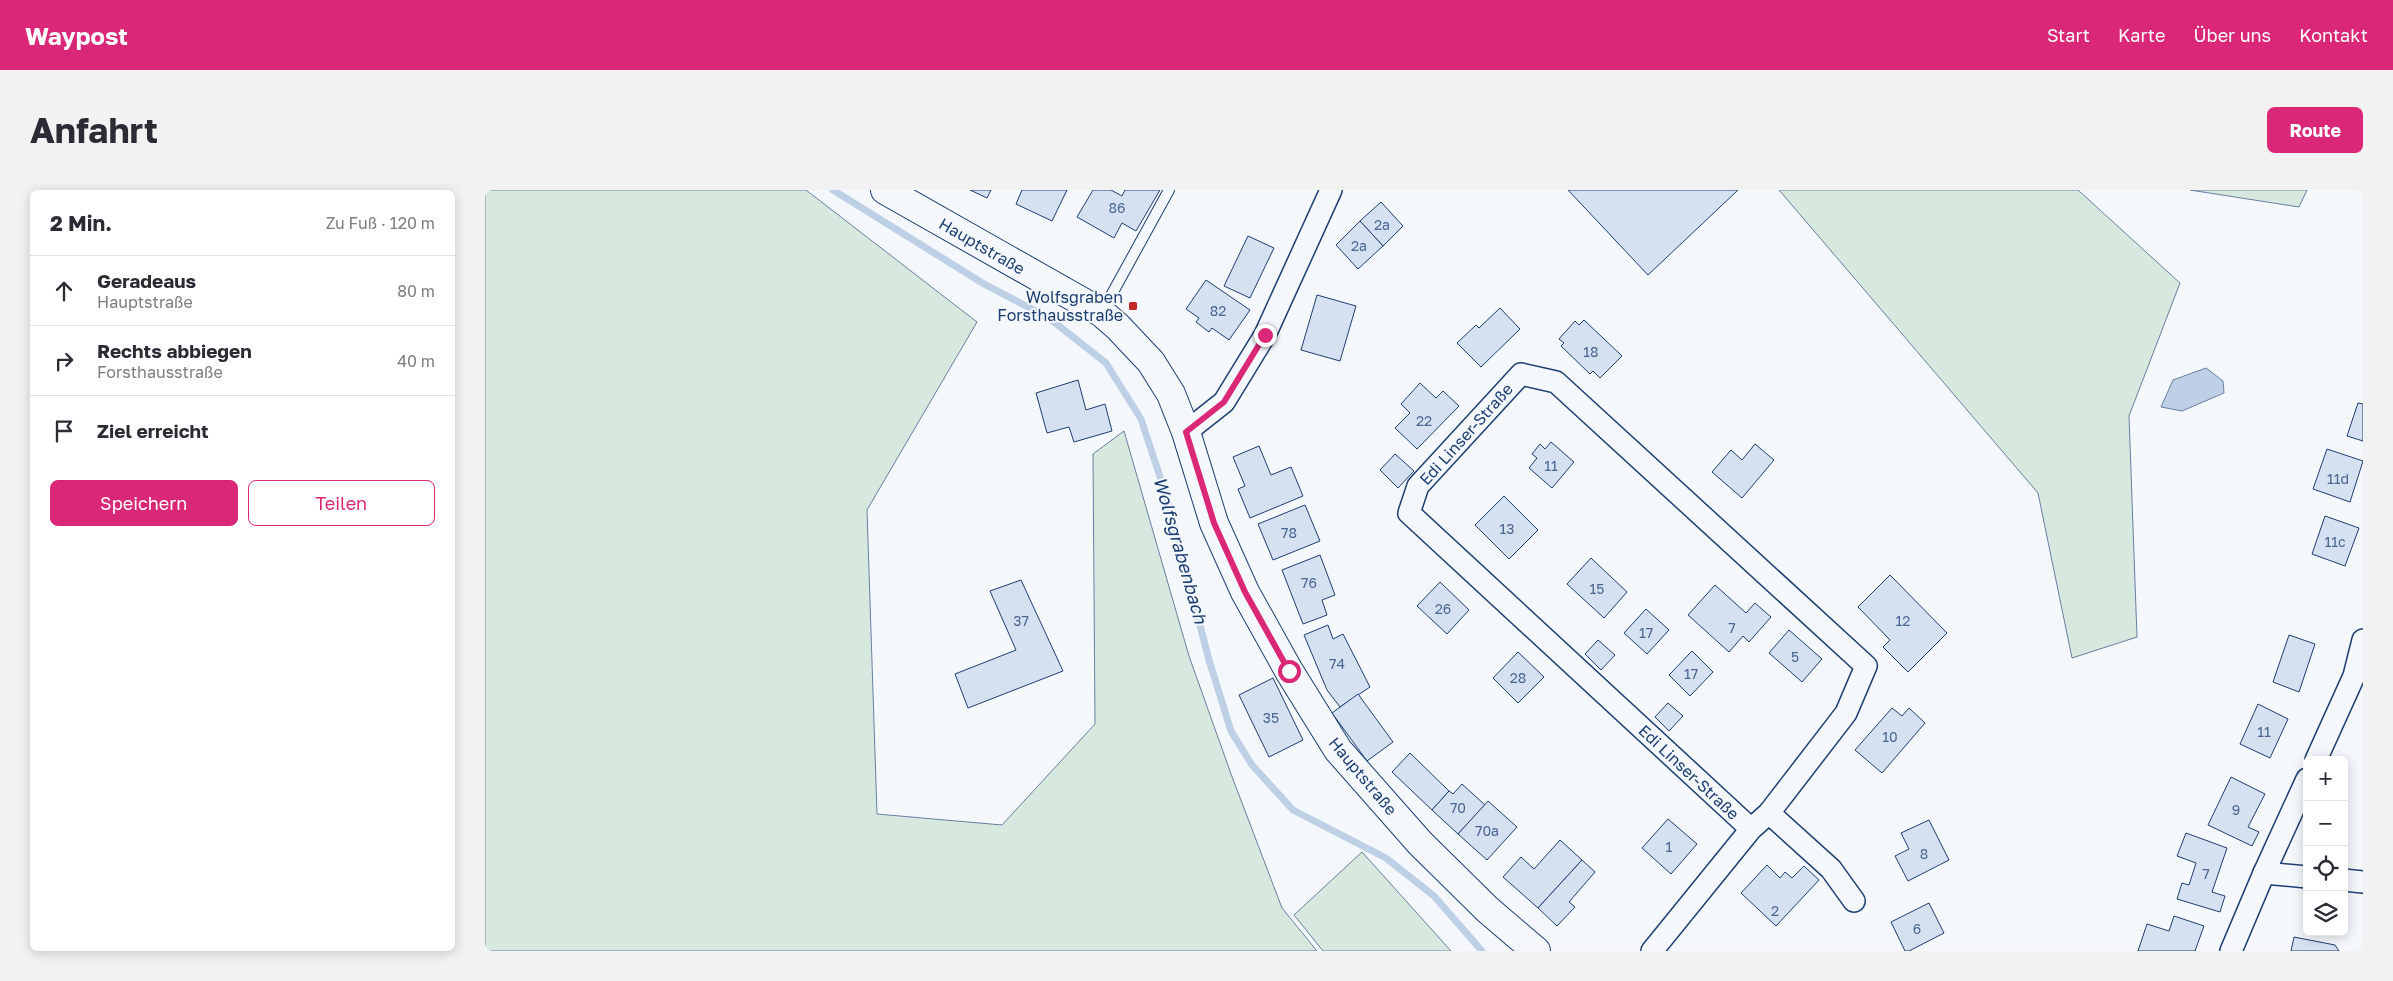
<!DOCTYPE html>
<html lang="de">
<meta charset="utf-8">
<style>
body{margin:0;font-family:"Golos Text",sans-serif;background:#f2f2f3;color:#2b2b33}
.controls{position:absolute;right:15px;bottom:15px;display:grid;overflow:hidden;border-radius:8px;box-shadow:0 2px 12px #0003}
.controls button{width:45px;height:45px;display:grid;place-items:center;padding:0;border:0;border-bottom:1px solid #e1e1e2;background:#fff;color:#2b2b33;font:25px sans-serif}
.stop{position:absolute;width:15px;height:15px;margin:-11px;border:4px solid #db2777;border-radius:50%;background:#fff}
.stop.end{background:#db2777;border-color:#fff;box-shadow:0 1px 5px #0008}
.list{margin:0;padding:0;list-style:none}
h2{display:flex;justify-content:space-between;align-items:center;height:65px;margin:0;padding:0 20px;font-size:21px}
h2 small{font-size:16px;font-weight:400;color:#7c7c81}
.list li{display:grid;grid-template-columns:32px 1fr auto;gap:15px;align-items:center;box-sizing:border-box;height:70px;padding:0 20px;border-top:1px solid #e1e1e2}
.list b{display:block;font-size:19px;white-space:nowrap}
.list p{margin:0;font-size:16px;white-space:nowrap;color:#7c7c81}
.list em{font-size:16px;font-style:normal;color:#7c7c81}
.actions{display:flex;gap:10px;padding:15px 20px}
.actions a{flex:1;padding:11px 0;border:1px solid #db2777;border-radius:8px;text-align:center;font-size:18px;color:#db2777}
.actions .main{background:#db2777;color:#fff}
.icon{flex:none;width:28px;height:28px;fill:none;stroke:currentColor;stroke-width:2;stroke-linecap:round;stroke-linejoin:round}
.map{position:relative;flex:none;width:1878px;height:761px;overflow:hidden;border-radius:8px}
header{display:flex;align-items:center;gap:30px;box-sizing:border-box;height:70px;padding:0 25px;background:#db2777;color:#fff}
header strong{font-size:24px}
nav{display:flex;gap:28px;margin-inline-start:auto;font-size:18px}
.intro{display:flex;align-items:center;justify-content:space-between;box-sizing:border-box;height:120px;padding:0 30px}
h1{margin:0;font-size:35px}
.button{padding:12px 22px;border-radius:8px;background:#db2777;color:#fff;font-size:18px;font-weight:700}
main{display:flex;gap:30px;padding:0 30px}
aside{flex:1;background:#fff;border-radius:8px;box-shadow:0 2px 12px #0003}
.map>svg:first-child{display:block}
.green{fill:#d7e8df;stroke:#687fa3}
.water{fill:#bed0e5;stroke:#687fa3}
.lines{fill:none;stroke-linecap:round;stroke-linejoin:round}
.stream{stroke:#bed0e5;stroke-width:7}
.building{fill:#d5e0f0;stroke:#1d3f73}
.service-casing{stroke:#1d3f73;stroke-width:12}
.minor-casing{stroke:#1d3f73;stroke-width:24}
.secondary-casing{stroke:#1d3f73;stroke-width:30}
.service{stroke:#f4f7fb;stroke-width:10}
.minor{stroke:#f4f7fb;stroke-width:21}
.secondary{stroke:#f4f7fb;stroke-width:28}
.route{stroke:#db2777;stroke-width:6}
.poi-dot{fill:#c62828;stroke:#f4f7fb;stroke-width:2}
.labels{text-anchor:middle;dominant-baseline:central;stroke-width:4;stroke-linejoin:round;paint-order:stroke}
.number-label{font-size:14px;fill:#4b6792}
.street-label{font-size:16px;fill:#1d3f73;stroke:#f4f7fb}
.poi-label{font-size:16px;fill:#1d3f73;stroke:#f4f7fb;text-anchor:end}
.water-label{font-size:18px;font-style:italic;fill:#1d3f73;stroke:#f4f7fb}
</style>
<header>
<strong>Waypost</strong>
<nav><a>Start</a><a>Karte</a><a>Über uns</a><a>Kontakt</a></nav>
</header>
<div class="intro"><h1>Anfahrt</h1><a class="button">Route</a></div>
<main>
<aside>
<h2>2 Min.<small>Zu Fuß · 120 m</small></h2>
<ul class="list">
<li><svg class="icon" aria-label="ahead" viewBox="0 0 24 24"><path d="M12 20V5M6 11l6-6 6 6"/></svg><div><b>Geradeaus</b><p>Hauptstraße</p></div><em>80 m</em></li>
<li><svg class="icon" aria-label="right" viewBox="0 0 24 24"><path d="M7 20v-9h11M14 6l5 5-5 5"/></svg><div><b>Rechts abbiegen</b><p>Forsthausstraße</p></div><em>40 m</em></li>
<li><svg class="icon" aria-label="arrive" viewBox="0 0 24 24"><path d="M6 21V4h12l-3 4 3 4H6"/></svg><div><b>Ziel erreicht</b></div></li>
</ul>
<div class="actions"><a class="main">Speichern</a><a>Teilen</a></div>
</aside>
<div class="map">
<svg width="1878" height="761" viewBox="0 0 1878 761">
<rect width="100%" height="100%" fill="#f4f7fb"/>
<g class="green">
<path d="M0,0H321L492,132L382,320L392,624L517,635L610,534L608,264L639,241L704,466L746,584L797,718L832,761H0Z"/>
<path d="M1294,0H1593L1695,93L1644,226L1652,447L1587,468L1553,303Z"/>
<path d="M1705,0H1822L1814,17Z"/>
<path d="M877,662L966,761H838L809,725Z"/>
</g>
<path class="water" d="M1721,178L1738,191L1739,203L1697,221L1676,217L1688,190Z"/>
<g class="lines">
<path class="stream" d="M348,0L499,94L564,128L621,173L656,229L681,305L724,470L746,541L767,575L808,620L901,668L949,706L997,761"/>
</g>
<g class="building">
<path d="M485,0H506L502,8Z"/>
<path d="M537,0H582L567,31L531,14Z"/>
<path d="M608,0H626L637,6L640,0H675L651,41L637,33L629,48L592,27Z"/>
<path d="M1083,0H1253L1163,85Z"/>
<path d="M896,12L918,36L898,56L875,31Z"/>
<path d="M875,31L898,56L873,79L851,55Z"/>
<path d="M763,46L789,58L765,108L739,96Z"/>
<path d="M721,90L765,120L744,150L727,138L724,142L711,132L714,128L701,119Z"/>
<path d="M832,105L871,116L855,171L816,160Z"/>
<path d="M1015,118L1035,139L996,177L972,153L991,135L994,138Z"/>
<path d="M1099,130L1137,166L1115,188L1108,181L1105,184L1076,156L1079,153L1074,149L1090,131L1094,135Z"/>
<path d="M593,190L601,220L620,214L627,241L589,252L584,237L562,243L551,203Z"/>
<path d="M935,193L951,208L958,201L974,216L932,259L910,238L925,223L916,214Z"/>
<path d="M1873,213L1878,214V251L1862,246Z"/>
<path d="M1066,252L1089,272L1067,298L1044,278L1052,268L1047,264L1055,254L1060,259Z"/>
<path d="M1270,254L1289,270L1257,308L1227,282L1246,260L1257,270Z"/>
<path d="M774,256L786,285L806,277L818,306L765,328L753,299L760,296L748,267Z"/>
<path d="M1842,259L1878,271L1865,312L1828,299Z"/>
<path d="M910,264L929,281L913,298L895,280Z"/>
<path d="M1019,306L1053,340L1024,369L990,335Z"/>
<path d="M820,315L835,351L788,370L773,334Z"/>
<path d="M1840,326L1874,338L1860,376L1827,364Z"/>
<path d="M835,365L850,405L837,410L842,425L818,434L797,380Z"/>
<path d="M1106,368L1142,402L1119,428L1082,394Z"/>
<path d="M1405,385L1462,443L1423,482L1398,457L1405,450L1373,417Z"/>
<path d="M536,390L578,481L483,518L470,484L531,460L505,401Z"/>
<path d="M955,392L984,420L962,444L932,416Z"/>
<path d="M1230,395L1261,423L1270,413L1286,427L1264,452L1258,446L1244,462L1203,425Z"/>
<path d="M1161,419L1184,440L1162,464L1139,443Z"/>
<path d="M843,435L848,449L858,444L885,497L855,517L842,500L819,445Z"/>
<path d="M1304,440L1337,469L1317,492L1284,463Z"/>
<path d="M1804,445L1830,454L1814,502L1788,492Z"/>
<path d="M1113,450L1130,465L1116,480L1100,464Z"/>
<path d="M1207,461L1228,482L1205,506L1184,485Z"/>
<path d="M1033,462L1059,487L1033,513L1008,488Z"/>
<path d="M788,488L818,550L784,567L754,505Z"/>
<path d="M873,504L908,552L882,571L847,523Z"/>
<path d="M1183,513L1198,526L1184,541L1170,527Z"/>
<path d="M1773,514L1803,529L1785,568L1755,554Z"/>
<path d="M1407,518L1417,526L1424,518L1440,533L1397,583L1370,560Z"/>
<path d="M925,563L964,601L947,620L907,582Z"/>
<path d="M1746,587L1780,604L1763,637L1774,642L1767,656L1723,635Z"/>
<path d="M977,594L1000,615L973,644L947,620L964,601L968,604Z"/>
<path d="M1003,611L1032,637L1002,670L973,644Z"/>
<path d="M1183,629L1212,654L1186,684L1157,658Z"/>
<path d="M1444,630L1464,670L1423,691L1410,666L1424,659L1416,643Z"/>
<path d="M1701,643L1742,658L1727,702L1740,706L1735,722L1692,709L1697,693L1704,695L1711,673L1692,666Z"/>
<path d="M1075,650L1097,670L1053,718L1018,687L1036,667L1049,679Z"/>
<path d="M1097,670L1110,682L1084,712L1090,717L1072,736L1053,718Z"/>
<path d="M1282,675L1295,688L1300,682L1307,688L1319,676L1334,690L1291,736L1256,703Z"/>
<path d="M1444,713L1459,743L1424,761H1420L1406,732Z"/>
<path d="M1689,726L1719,736L1710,761H1653L1662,734L1684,741Z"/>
<path d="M1809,747L1850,755L1854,761H1806Z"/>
</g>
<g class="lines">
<g class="service-casing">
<path id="service" d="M617,122L684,0"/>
</g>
<g class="minor-casing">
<g id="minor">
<path d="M701,242L739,212L780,145L846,0"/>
<path d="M1831,570L1869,486L1878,450"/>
<path d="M1284,623L1346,679L1369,711"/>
<path d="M1779,683L1822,687"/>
<path d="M1859,690L1878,692"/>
<path d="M1167,761L1266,639L1284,623L1361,523L1381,476L1071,192L1036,184L933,296L924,323L1266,639"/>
<path d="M1746,761L1779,683L1822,589"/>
</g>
</g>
<g class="secondary-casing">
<path id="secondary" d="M400,0L617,123L633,137L666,172L686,204L701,242L729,333L760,402L804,481L853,560L935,653L1003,720L1051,761"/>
</g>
<use href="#service" class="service"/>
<use href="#minor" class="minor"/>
<use href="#secondary" class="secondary"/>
</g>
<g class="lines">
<path class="route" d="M780,145L739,212L701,242L729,333L760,402L804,481"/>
</g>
<rect class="poi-dot" x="643" y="111" width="10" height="10" rx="2.5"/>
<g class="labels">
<g class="number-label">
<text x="632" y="17">86</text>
<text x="897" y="34">2a</text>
<text x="874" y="55">2a</text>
<text x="733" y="120">82</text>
<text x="1106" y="161">18</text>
<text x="939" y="230">22</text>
<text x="1066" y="275">11</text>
<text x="1853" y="288">11d</text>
<text x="1022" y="338">13</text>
<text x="804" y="342">78</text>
<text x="1850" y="351">11c</text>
<text x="824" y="392">76</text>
<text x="1112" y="398">15</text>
<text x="958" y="418">26</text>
<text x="536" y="430">37</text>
<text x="1418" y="430">12</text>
<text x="1247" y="437">7</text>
<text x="1161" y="442">17</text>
<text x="1310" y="466">5</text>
<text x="852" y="473">74</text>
<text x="1206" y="483">17</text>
<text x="1033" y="487">28</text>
<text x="786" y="527">35</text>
<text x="1779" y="541">11</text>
<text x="1405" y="546">10</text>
<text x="973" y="617">70</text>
<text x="1751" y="619">9</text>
<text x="1002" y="640">70a</text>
<text x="1184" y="656">1</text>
<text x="1439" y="663">8</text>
<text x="1721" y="683">7</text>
<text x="1290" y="720">2</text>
<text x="1432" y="738">6</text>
</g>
<g class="street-label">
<text transform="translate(497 56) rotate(30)">Hauptstraße</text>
<text transform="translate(981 244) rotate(-48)">Edi Linser-Straße</text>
<text transform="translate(1204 582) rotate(43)">Edi Linser-Straße</text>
<text transform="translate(878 586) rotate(50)">Hauptstraße</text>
</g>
<g class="poi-label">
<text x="638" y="107">Wolfsgraben<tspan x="638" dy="18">Forsthausstraße</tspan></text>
</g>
<g class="water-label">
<text transform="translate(696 360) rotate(74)">Wolfsgrabenbach</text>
</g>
</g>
</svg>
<div class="controls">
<button>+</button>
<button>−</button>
<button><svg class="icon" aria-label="locate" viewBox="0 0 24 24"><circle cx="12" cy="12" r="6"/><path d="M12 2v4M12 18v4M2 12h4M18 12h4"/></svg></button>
<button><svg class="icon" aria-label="layers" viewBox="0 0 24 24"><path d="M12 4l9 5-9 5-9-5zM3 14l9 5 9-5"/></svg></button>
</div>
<div class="stop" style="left:804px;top:481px"></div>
<div class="stop end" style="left:780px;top:145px"></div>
</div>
</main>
